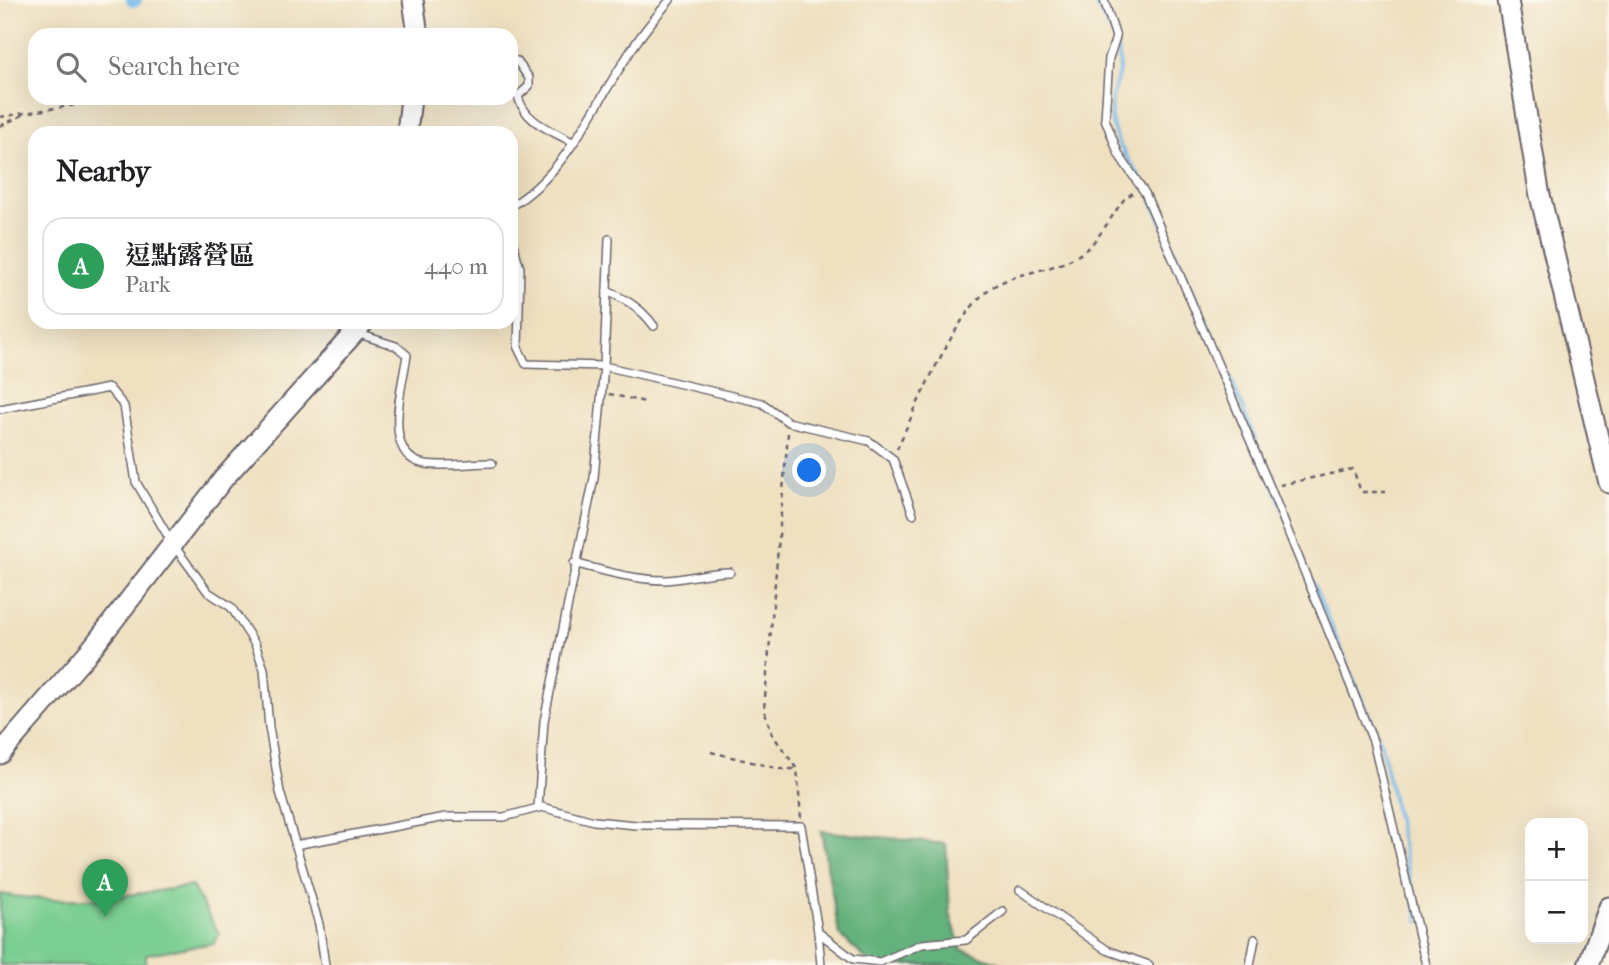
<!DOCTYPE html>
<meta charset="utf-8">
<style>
body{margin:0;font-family:"IM FELL French Canon","Noto Serif TC",serif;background:#f2f2f2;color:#202124}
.controls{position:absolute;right:21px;bottom:21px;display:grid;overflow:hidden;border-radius:14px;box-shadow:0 7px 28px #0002}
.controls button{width:63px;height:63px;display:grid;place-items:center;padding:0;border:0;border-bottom:2px solid #e0e0e0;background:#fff;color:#202124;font:35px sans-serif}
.you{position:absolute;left:810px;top:471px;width:24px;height:24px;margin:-18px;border:5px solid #fff;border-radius:50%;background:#1a73e8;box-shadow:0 0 0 10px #1a73e833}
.badge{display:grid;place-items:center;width:46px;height:46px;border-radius:50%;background:#d1495b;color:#fff;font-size:23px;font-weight:700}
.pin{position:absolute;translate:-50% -58px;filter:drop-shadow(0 2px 4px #0008)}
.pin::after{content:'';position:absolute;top:37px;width:24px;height:21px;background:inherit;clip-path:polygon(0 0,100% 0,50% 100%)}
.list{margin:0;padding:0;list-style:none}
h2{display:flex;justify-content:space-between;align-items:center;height:91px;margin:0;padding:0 28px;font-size:30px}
h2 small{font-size:23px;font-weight:400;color:#757577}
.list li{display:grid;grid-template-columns:46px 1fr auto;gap:21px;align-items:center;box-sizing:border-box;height:98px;margin:0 14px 14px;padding:0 14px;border:2px solid #e0e0e0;border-radius:21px}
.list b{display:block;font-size:26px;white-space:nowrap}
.list p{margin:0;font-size:23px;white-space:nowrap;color:#757577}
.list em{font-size:23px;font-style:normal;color:#757577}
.icon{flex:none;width:38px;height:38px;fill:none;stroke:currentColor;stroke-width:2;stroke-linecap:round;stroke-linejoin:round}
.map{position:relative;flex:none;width:1609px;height:965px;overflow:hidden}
.search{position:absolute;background:#fff;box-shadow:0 7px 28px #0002;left:28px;top:28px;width:490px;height:77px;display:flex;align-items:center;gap:18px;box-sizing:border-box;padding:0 24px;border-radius:21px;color:#757577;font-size:26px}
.panel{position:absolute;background:#fff;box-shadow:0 7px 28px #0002;left:28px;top:126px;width:490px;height:203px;border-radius:21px}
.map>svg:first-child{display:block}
.green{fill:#7ace91;stroke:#4e7866;stroke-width:2}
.forest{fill:#63b17b;stroke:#426a5b;stroke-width:2}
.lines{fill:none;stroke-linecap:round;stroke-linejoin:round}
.stream{stroke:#74baeb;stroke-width:3.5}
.canal{stroke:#74baeb;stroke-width:14}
.lane-casing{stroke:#6a646a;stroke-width:10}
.secondary-casing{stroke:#6a646a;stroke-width:23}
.path{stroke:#6a646a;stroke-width:2.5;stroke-dasharray:5 5;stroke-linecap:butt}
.lane{stroke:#fff;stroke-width:7}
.secondary{stroke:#fff;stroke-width:19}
</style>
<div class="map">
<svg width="1609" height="965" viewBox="0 0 1609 965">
<rect width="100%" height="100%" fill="#fbf7ec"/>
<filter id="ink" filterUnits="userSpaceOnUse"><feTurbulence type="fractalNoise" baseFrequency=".0143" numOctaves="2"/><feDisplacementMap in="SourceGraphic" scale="14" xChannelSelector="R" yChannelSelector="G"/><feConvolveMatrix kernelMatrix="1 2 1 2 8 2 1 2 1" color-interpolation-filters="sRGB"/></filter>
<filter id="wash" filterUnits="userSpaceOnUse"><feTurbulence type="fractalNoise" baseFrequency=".00686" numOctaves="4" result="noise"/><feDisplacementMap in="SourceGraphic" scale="28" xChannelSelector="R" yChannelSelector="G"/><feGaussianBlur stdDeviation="1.57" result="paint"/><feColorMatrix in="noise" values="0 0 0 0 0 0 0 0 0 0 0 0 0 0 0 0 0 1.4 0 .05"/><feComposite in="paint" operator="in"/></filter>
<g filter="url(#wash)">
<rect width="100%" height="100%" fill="#efe0c0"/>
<path class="green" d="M192,886L219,934L214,943L146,954V965H0V894C65,906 127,896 192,886Z"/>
<path class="forest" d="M821,831L946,844L950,913L961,949L1005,965H872L839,934Z"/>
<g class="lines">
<g class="stream">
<path d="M1093,0L1111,31"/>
<path d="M1116,45C1127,74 1109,87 1111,115C1113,146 1136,166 1149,193"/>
<path d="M1152,200L1219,349L1292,531"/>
<path d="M1308,571L1381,744L1419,922"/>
</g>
<path class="canal" d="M133,0H135"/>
</g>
</g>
<g filter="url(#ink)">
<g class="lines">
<g class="lane-casing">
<g id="lane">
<path d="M1104,0L1116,37L1109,58L1105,119L1119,155L1145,193L1270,487L1373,741L1426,965"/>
<path d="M511,60L517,61L529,78V86L518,96C524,122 551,130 572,142"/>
<path d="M511,206C565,174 591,111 625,60C638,38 654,19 670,0"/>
<path d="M511,237L520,268L518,348L526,364L604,366L762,403L788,422L869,441L893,459L913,514"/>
<path d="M607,291C627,300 641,308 654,326"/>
<path d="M356,333L396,346L407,355C403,385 380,458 426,464C447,467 471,463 492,463"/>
<path d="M0,409L109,388L124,406L136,482L172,543L208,592L231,607L255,644L264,669L269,727L280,792L319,924L325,965"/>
<path d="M574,563C604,571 634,580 665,580C687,579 707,572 730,572"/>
<path d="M538,808L544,721L594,478L604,366L609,239"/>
<path d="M295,845L446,817H504L542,807L594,821L636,825L801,826L818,932L853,959L880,962L922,944L966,940L1003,911"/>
<path d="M1020,890L1107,950L1149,965"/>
<path d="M818,932L821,965"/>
<path d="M1250,965L1255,939"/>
</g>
</g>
<g class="secondary-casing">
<g id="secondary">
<path d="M413,0L418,35"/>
<path d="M1508,0L1539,191L1609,483"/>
<path d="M407,133L411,98"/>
<path d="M0,754L92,648L224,478L364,322"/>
<path d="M1588,965L1609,907"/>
</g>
</g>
<g class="path">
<path d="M268,35L284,31L324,35"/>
<path d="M0,117L75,105L91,98"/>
<path d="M0,126L25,114"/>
<path d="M609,394L645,402"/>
<path d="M788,433L764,709L772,734L797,769L801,818"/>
<path d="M897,449C914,411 957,310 991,288C1020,269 1064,272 1090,246C1103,232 1113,214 1125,198L1133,193"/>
<path d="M1280,485L1353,469L1361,492H1386"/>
<path d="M711,752L780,769H797"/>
</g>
<use href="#lane" class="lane"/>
<use href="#secondary" class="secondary"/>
</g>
</g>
</svg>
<div class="controls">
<button>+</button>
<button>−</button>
</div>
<div class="you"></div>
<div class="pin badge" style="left:105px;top:917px;background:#2e9e5b">A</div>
<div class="search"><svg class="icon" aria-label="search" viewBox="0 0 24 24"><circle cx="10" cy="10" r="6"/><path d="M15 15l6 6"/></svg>Search here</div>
<section class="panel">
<h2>Nearby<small></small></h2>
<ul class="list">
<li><span class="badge" style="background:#2e9e5b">A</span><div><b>逗點露營區</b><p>Park</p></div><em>440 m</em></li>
</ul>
</section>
</div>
